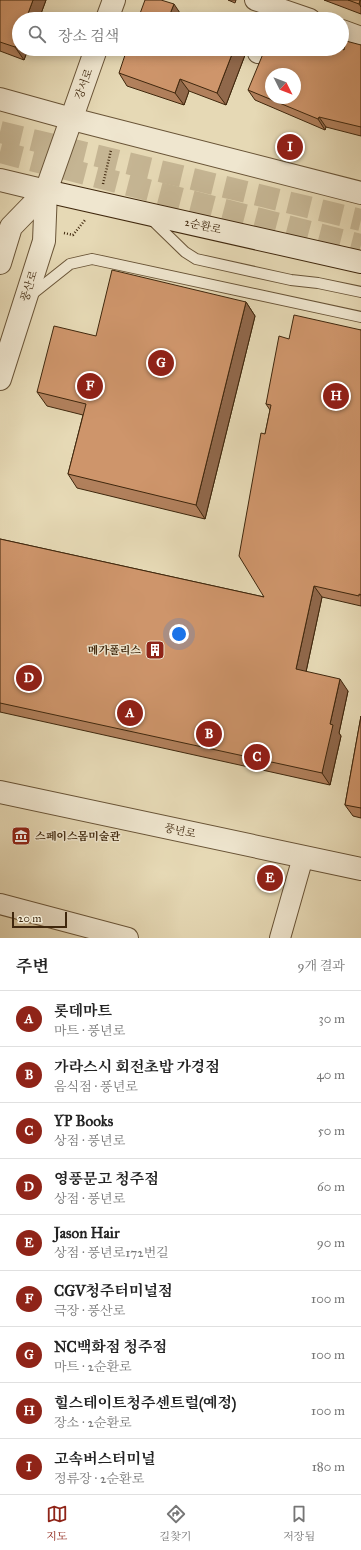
<!DOCTYPE html>
<html lang="ko">
<meta charset="utf-8">
<style>
body{margin:0;font-family:"IM FELL Great Primer","Noto Serif KR",serif;background:#f2f2f2;color:#222}
.compass{position:absolute;left:265px;top:68px;width:36px;height:36px;border-radius:50%;background:#fff;box-shadow:0 2px 10px #0003;rotate:132deg}
.scale{position:absolute;left:12px;bottom:10px;width:55px;box-sizing:border-box;padding-left:4px;border:2px solid #3f270d;border-top:0;font-size:11px;line-height:14px;white-space:nowrap;color:#3f270d;-webkit-text-stroke:3px #efe6cf;paint-order:stroke}
.you{position:absolute;left:179px;top:634px;width:14px;height:14px;margin:-10px;border:3px solid #fff;border-radius:50%;background:#1a73e8;box-shadow:0 0 0 6px #1a73e833}
.badge{display:grid;place-items:center;width:26px;height:26px;border-radius:50%;background:#8f2418;color:#fff;font-size:13px;font-weight:700}
.pin{position:absolute;translate:-50% -50%;border:2px solid #fff;box-shadow:0 1px 4px #0006}
.list{margin:0;padding:0;list-style:none}
h2{display:flex;justify-content:space-between;align-items:center;height:52px;margin:0;padding:0 16px;font-size:17px}
h2 small{font-size:13px;font-weight:400;color:#767676}
.list li{display:grid;grid-template-columns:26px 1fr auto;gap:12px;align-items:center;box-sizing:border-box;height:56px;padding:0 16px;border-top:1px solid #e0e0e0}
.list b{display:block;font-size:15px;white-space:nowrap}
.list p{margin:0;font-size:13px;white-space:nowrap;color:#767676}
.list em{font-size:13px;font-style:normal;color:#767676}
.icon{flex:none;width:22px;height:22px;fill:none;stroke:currentColor;stroke-width:2;stroke-linecap:round;stroke-linejoin:round}
.map{position:relative;flex:none;width:361px;height:938px;overflow:hidden}
.search{position:absolute;background:#fff;box-shadow:0 2px 10px #0003;left:12px;right:12px;top:12px;height:44px;display:flex;align-items:center;gap:10px;box-sizing:border-box;padding:0 14px;border-radius:22px;color:#767676;font-size:15px}
.sheet{height:556px;background:#fff}
nav{display:flex;justify-content:space-around;align-items:center;box-sizing:border-box;height:56px;border-top:1px solid #e0e0e0;background:#fff;font-size:11px;color:#767676}
nav a{display:grid;justify-items:center;gap:2px}
nav .on{color:#8f2418}
.map>svg:first-child{display:block}
.lines{fill:none;stroke-linecap:round;stroke-linejoin:round}
.tertiary-tunnel{stroke:#c5b593;stroke-width:22;stroke-dasharray:22 11;stroke-linecap:butt}
.service-casing{stroke:#695437;stroke-width:12}
.minor-casing{stroke:#695437;stroke-width:22}
.tertiary-casing{stroke:#695437;stroke-width:24}
.secondary-casing{stroke:#3f270d;stroke-width:24}
.path{stroke:#3f270d;stroke-width:2.5;stroke-dasharray:1 2;stroke-linecap:butt}
.service{stroke:#efe6cf;stroke-width:10}
.minor{stroke:#efe6cf;stroke-width:20}
.tertiary{stroke:#efe6cf;stroke-width:22}
.secondary{stroke:#efe6cf;stroke-width:22}
.wall{fill:#b1805c;stroke:#3f270d}
.shaded-wall{fill:#90684b;stroke:#3f270d}
.building{fill:#ce956b;stroke:#3f270d;fill-rule:evenodd}
.labels{text-anchor:middle;dominant-baseline:central;stroke-width:3;stroke-linejoin:round;paint-order:stroke}
.street-label{font-size:11px;fill:#3f270d;stroke:#efe6cf}
.poi-label{font-size:11px;font-weight:bold;fill:#3f270d;stroke:#efe6cf;text-anchor:end}
</style>
<div class="map">
<svg width="361" height="938" viewBox="0 0 361 938">
<rect width="100%" height="100%" fill="#e6d9b5"/>
<filter id="stains"><feTurbulence type="fractalNoise" baseFrequency=".005" numOctaves="4"/><feColorMatrix values="0 0 0 0 .2 0 0 0 0 .09 0 0 0 0 .02 0 0 0 .5 -.17"/></filter>
<radialGradient id="worn" r=".72"><stop offset=".6" stop-color="#630" stop-opacity="0"/><stop offset="1" stop-color="#630" stop-opacity=".3"/></radialGradient>
<g class="lines">
<g class="tertiary-tunnel">
<path d="M0,132L361,220"/>
<path d="M0,152L361,245"/>
</g>
<g class="service-casing">
<g id="service">
<path d="M151,219L185,252L196,259L291,280L318,283L361,292"/>
<path d="M31,295L70,264L92,259L361,317"/>
</g>
</g>
<g class="minor-casing">
<g id="minor">
<path d="M255,0L310,19"/>
<path d="M342,30L361,37"/>
<path d="M258,53L259,49"/>
<path d="M0,904L128,938"/>
<path d="M280,938L303,857"/>
</g>
</g>
<g class="tertiary-casing">
<g id="tertiary">
<path d="M107,19L114,0"/>
<path d="M0,99L72,119L361,193"/>
<path d="M0,180L46,191"/>
<path d="M0,263L11,227L46,191"/>
<path d="M0,379L44,241L46,191L96,49"/>
<path d="M0,792L361,869"/>
</g>
</g>
<g class="secondary-casing">
<path id="secondary" d="M46,191L361,262"/>
</g>
<g class="path">
<path d="M103,184L111,150"/>
<path d="M64,233L73,235L85,220"/>
</g>
<use href="#service" class="service"/>
<use href="#minor" class="minor"/>
<use href="#tertiary" class="tertiary"/>
<use href="#secondary" class="secondary"/>
</g>
<g class="wall">
<path d="M0,0H46L39,19H19V49H28L24,60L0,51Z"/>
<path d="M228,0H236L235,3Z"/>
<path d="M324,0H361V14Z"/>
<path d="M361,45V136L326,127L325,130L255,100L248,90L344,50Z"/>
<path d="M245,55L226,105L189,91L184,105L127,86L119,73Z"/>
<path d="M246,302L255,316L205,519L77,488L68,474L83,415L47,406L37,392L96,336Z"/>
<path d="M361,330V606L322,597L306,672L348,691L339,733L341,736L330,785L0,712V539L264,597L265,434L270,410L266,404L289,339Z"/>
<path d="M361,716V818L353,816L345,805Z"/>
</g>
<g class="shaded-wall">
<path d="M33,0H46L39,19H26Z"/>
<path d="M360,0H361V7L359,4Z"/>
<path d="M174,4L182,16L181,19H168Z"/>
<path d="M19,37V49H28L24,60L15,47Z"/>
<path d="M234,49H241L245,55L226,105L217,93Z"/>
<path d="M180,79L189,91L184,105L175,93Z"/>
<path d="M319,117L326,127L325,130L318,119Z"/>
<path d="M246,302L255,316L205,519L196,505Z"/>
<path d="M314,586L322,597L304,681L296,669Z"/>
<path d="M340,679L348,691L339,733L341,736L330,785L322,773L330,724Z"/>
</g>
<g class="building">
<path d="M0,0H33L26,19H19V37L15,47L0,42Z"/>
<path d="M145,0H161L174,4L168,19H138Z"/>
<path d="M348,0H360L359,4Z"/>
<path d="M346,41L361,45V127L319,117L318,119L248,90L265,49H342L344,50ZM271,74H295V98H271Z"/>
<path d="M127,49H234L217,93L180,79L175,93L119,73Z"/>
<path d="M112,270L246,302L196,505L68,474L86,404L37,392L54,326L96,336Z"/>
<path d="M294,315L361,330V595L359,594V596L314,586L296,669L340,679L330,724L333,725L322,773L0,703V539L264,597L239,556L261,433L265,434L271,405L266,404L279,336L289,339Z"/>
<path d="M361,716V808L345,805Z"/>
</g>
<defs>
<g id="building-square" transform="scale(1)"><rect x="-9" y="-9" width="18" height="18" rx="4" fill="#8f2418" stroke="#efe6cf"/><path d="M-4-6H4V6H1V3H-1V6H-4ZM-2.5-4.3h1.7v1.8h-1.7ZM.8-4.3h1.7v1.8H.8ZM-2.5-1h1.7V.8h-1.7ZM.8-1h1.7V.8H.8Z" fill="#fff"/></g>
<g id="museum-square" transform="scale(1)"><rect x="-9" y="-9" width="18" height="18" rx="4" fill="#8f2418" stroke="#efe6cf"/><path d="M0-6L6-3V-2H-6V-3ZM-5-1h2V3h-2ZM-1-1h2V3h-2ZM3-1h2V3H3ZM-6 4H6V6H-6Z" fill="#fff"/></g>
</defs>
<g fill-rule="evenodd">
<use href="#building-square" x="155" y="650"/>
<use href="#museum-square" x="21" y="836"/>
</g>
<g class="labels">
<g class="street-label">
<text transform="translate(84 84) rotate(-70)">강서로</text>
<text transform="translate(203 226) rotate(13)">2순환로</text>
<text transform="translate(29 286) rotate(-72)">풍산로</text>
<text transform="translate(180 831) rotate(12)">풍년로</text>
</g>
<g class="poi-label">
<text x="141" y="650">메가폴리스</text>
<text x="35" y="836" text-anchor="start">스페이스몸미술관</text>
</g>
</g>
<rect width="100%" height="100%" filter="url(#stains)"/>
<rect width="100%" height="100%" fill="url(#worn)"/>
</svg>
<svg class="compass" viewBox="-18 -18 36 36"><path d="M0-13l5 13h-10z" fill="#e53935"/><path d="M0 13l5-13h-10z" fill="#767676"/></svg>
<div class="scale">20 m</div>
<div class="you"></div>
<div class="pin badge" style="left:130px;top:713px">A</div>
<div class="pin badge" style="left:209px;top:734px">B</div>
<div class="pin badge" style="left:257px;top:757px">C</div>
<div class="pin badge" style="left:29px;top:678px">D</div>
<div class="pin badge" style="left:270px;top:878px">E</div>
<div class="pin badge" style="left:90px;top:386px">F</div>
<div class="pin badge" style="left:161px;top:363px">G</div>
<div class="pin badge" style="left:336px;top:396px">H</div>
<div class="pin badge" style="left:290px;top:147px">I</div>
<div class="search"><svg class="icon" aria-label="search" viewBox="0 0 24 24"><circle cx="10" cy="10" r="6"/><path d="M15 15l6 6"/></svg>장소 검색</div>
</div>
<section class="sheet">
<h2>주변<small>9개 결과</small></h2>
<ul class="list">
<li><span class="badge">A</span><div><b>롯데마트</b><p>마트 · 풍년로</p></div><em>30 m</em></li>
<li><span class="badge">B</span><div><b>가라스시 회전초밥 가경점</b><p>음식점 · 풍년로</p></div><em>40 m</em></li>
<li><span class="badge">C</span><div><b>YP Books</b><p>상점 · 풍년로</p></div><em>50 m</em></li>
<li><span class="badge">D</span><div><b>영풍문고 청주점</b><p>상점 · 풍년로</p></div><em>60 m</em></li>
<li><span class="badge">E</span><div><b>Jason Hair</b><p>상점 · 풍년로172번길</p></div><em>90 m</em></li>
<li><span class="badge">F</span><div><b>CGV청주터미널점</b><p>극장 · 풍산로</p></div><em>100 m</em></li>
<li><span class="badge">G</span><div><b>NC백화점 청주점</b><p>마트 · 2순환로</p></div><em>100 m</em></li>
<li><span class="badge">H</span><div><b>힐스테이트청주센트럴(예정)</b><p>장소 · 2순환로</p></div><em>100 m</em></li>
<li><span class="badge">I</span><div><b>고속버스터미널</b><p>정류장 · 2순환로</p></div><em>180 m</em></li>
</ul>
</section>
<nav>
<a class="on"><svg class="icon" aria-label="map" viewBox="0 0 24 24"><path d="M3 6l6-2 6 2 6-2v14l-6 2-6-2-6 2zM9 4v14M15 6v14"/></svg>지도</a>
<a><svg class="icon" aria-label="directions" viewBox="0 0 24 24"><path d="M12 3l9 9-9 9-9-9zM9 14v-3h6M13 9l2 2-2 2"/></svg>길찾기</a>
<a><svg class="icon" aria-label="saved" viewBox="0 0 24 24"><path d="M7 4h10v16l-5-4-5 4z"/></svg>저장됨</a>
</nav>
